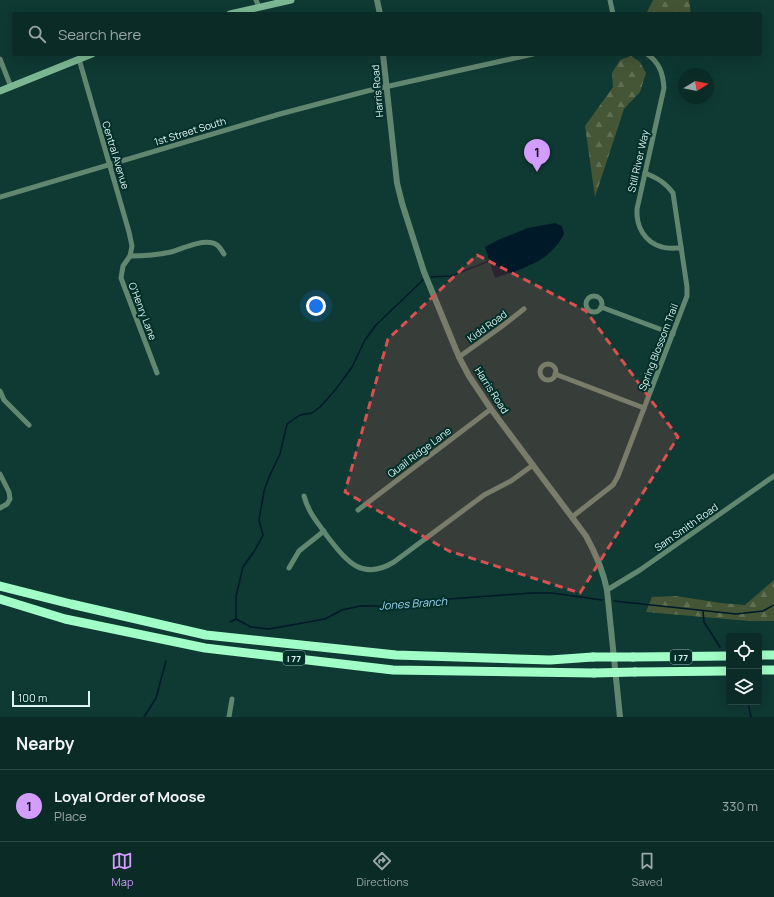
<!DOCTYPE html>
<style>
body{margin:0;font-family:Manrope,sans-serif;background:#193732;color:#f1f3f6}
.controls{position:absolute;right:12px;bottom:12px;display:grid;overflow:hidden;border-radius:4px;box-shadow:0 4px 16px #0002}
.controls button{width:36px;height:36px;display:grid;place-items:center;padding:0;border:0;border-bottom:1px solid #2b4743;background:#0b2b26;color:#f1f3f6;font:20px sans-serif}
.compass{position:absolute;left:678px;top:68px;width:36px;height:36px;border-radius:50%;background:#0b2b26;box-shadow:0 4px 16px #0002;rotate:80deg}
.scale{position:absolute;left:12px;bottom:10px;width:78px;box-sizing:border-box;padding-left:4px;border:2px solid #def4f0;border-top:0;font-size:11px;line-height:14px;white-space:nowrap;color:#def4f0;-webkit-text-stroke:3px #022f29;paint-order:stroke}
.you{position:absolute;left:316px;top:306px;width:14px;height:14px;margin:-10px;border:3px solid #fff;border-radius:50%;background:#1a73e8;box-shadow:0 0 0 6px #1a73e833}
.badge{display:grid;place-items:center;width:26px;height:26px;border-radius:50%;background:#d29dfd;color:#111;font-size:13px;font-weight:700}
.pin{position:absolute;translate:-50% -33px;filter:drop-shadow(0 1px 2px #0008)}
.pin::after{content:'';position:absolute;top:21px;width:14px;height:12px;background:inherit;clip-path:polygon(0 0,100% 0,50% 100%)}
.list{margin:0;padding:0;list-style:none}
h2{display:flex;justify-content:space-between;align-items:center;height:52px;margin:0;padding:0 16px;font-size:17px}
h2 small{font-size:13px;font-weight:400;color:#9aa7a7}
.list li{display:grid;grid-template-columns:26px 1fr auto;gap:12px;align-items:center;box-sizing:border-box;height:72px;padding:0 16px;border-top:1px solid #2b4743}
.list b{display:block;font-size:15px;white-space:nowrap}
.list p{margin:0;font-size:13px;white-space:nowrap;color:#9aa7a7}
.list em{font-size:13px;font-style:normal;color:#9aa7a7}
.icon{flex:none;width:22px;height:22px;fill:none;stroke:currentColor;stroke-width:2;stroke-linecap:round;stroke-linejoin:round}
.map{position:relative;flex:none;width:774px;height:717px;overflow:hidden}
.search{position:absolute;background:#0b2b26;box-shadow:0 4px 16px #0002;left:12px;right:12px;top:12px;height:44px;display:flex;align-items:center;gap:10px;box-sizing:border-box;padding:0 14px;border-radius:4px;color:#9aa7a7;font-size:15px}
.sheet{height:124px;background:#0b2b26}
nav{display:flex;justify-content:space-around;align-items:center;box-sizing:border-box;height:56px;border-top:1px solid #2b4743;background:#0b2b26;font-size:11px;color:#9aa7a7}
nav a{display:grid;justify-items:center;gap:2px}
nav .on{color:#d29dfd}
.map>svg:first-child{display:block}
.forest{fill:url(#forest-firs)}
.water{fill:#001928}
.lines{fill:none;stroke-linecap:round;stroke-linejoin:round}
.stream{stroke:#001928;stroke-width:1.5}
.minor{stroke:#628770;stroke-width:5}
.tertiary{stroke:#628770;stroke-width:6}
.secondary{stroke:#7cb793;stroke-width:7}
.motorway{stroke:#a0fec6;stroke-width:9}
.motorway-bridge{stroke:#a0fec6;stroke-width:9}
.marked{fill:#d85150;fill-opacity:0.2;stroke:#d85150;stroke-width:3;stroke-dasharray:8 5;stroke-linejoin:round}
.labels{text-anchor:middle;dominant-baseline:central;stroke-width:4;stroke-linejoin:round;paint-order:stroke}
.shield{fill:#022f29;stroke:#9cb9b4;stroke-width:1}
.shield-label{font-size:9px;font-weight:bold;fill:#def4f0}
.street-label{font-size:10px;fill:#def4f0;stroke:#022f29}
.water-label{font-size:11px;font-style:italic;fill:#a1d9f7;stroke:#022f29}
</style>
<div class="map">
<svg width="774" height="717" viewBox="0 0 774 717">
<defs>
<pattern id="forest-firs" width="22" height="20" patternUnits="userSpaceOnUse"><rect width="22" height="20" fill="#445635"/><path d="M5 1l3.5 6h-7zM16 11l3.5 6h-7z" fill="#5f6f53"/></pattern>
</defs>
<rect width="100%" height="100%" fill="#0f3933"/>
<g class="forest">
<path d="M653,0H689L691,14H646Z"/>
<path d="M631,56L640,62L646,73L640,92L624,109L595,197L585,126L613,87L612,73L620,60Z"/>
<path d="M774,580V621H749L646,612L652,597L676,596L721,603L745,605Z"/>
</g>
<path class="water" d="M555,223L562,226L564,234C550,262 522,269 495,278L485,247L498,240L528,228Z"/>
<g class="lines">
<g class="stream">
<path d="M431,277L451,276L489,261"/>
<path d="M614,601L736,614L763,611L774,605"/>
<path d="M703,611L704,622L720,647"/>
<path d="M236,619V596L243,567L255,550L263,535L259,520L264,491L269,477L280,454L287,424L300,415L312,413L320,407L336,389L352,367L365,340L376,325L423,280"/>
<path d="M236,619L251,627L269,629L325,619L342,610L360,606H391L422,601L532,593H552L602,600"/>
<path d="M230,622L236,619"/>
<path d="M748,702L751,717"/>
<path d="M144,717L156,698L166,661"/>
</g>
<g class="minor">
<path d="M256,0L259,7"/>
<path d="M610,0L613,14"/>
<path d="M647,54C660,63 663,74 664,88L637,209C636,226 644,242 662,247C668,249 675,248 681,248"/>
<path d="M0,59L11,87"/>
<path d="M79,59L129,232L132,246L130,256L123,266L121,278L157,373"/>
<path d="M0,197L280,114L367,91L533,54"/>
<path d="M130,256C144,256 157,255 171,252C184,248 200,240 213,243C219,244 221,250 224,254"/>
<circle cx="594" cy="304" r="8"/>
<path d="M601,307L673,334"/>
<path d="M459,357L501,327L524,309"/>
<circle cx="548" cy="372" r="8"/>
<path d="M555,374L644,408"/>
<path d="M0,391L4,400L29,425"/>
<path d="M0,474L9,492L10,499L7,504L0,508"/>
<path d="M304,496C309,514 317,521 327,536C346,560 361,582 394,562L484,495L511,481L533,465"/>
<path d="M358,510L491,409"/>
<path d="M572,517L613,485L618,476L687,296V287L673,193C665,182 657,178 645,173"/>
<path d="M289,568L299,551L324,531"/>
<path d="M607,590L640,570L774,476"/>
<path d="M229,717L232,699"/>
</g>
<g class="tertiary">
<path d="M377,0L380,14"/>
<path d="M383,54L397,183L402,203L424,272L459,357L469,376L491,409L586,536C596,554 603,570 607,590L620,717"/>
</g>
<g class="secondary">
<path d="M230,14L291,0"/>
<path d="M0,91L92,54"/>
</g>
<g class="motorway">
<path d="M0,586L71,604L206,635L396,655L550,660L593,657"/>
<path d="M0,599L65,619L205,648L393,670L594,673"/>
<path d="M759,655H774"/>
<path d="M633,657L729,656"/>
<path d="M759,670H774"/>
<path d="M635,672L729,671"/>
</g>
<g class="motorway-bridge">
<path d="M593,657H633"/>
<path d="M594,673L635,672"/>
</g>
</g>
<path class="marked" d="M477,255L586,311L678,437L580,593L449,551L345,492L388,339Z"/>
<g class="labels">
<g class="shield">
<rect x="670" y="650" width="22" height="14" rx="3"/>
<rect x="283" y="651" width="22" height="14" rx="3"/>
</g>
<g class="shield-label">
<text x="681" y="657">I 77</text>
<text x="294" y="658">I 77</text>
</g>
<g class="street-label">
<text transform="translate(377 91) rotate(-95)">Harris Road</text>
<text transform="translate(190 131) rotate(-17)">1st Street South</text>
<text transform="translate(116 155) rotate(73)">Central Avenue</text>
<text transform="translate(638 161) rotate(-77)">Still River Way</text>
<text transform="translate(143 311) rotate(69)">O'Henry Lane</text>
<text transform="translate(487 326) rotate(-36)">Kidd Road</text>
<text transform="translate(658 347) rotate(-69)">Spring Blossom Trail</text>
<text transform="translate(492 390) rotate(57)">Harris Road</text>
<text transform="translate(419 452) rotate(-37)">Quail Ridge Lane</text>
<text transform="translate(686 527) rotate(-35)">Sam Smith Road</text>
</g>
<g class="water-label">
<text transform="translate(413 603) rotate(-4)">Jones Branch</text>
</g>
</g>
</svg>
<div class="controls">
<button><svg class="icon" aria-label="locate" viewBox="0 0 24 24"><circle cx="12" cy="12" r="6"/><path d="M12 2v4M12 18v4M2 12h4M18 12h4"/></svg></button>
<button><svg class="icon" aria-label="layers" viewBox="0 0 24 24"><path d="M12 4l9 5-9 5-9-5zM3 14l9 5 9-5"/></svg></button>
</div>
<svg class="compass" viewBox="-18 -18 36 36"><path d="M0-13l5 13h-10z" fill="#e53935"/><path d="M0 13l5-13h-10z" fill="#9aa7a7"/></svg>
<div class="scale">100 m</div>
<div class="you"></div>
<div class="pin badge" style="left:537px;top:172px">1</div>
<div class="search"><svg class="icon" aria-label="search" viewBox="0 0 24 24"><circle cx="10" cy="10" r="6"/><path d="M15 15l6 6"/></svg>Search here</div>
</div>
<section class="sheet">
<h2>Nearby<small></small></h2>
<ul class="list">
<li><span class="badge">1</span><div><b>Loyal Order of Moose</b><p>Place</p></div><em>330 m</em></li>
</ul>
</section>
<nav>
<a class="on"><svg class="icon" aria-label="map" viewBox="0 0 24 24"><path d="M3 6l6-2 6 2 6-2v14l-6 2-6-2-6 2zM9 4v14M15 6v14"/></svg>Map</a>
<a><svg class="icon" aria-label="directions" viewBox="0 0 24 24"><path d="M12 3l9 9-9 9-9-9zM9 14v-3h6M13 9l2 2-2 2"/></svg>Directions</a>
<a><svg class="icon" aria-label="saved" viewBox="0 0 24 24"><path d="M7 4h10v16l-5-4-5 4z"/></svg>Saved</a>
</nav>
